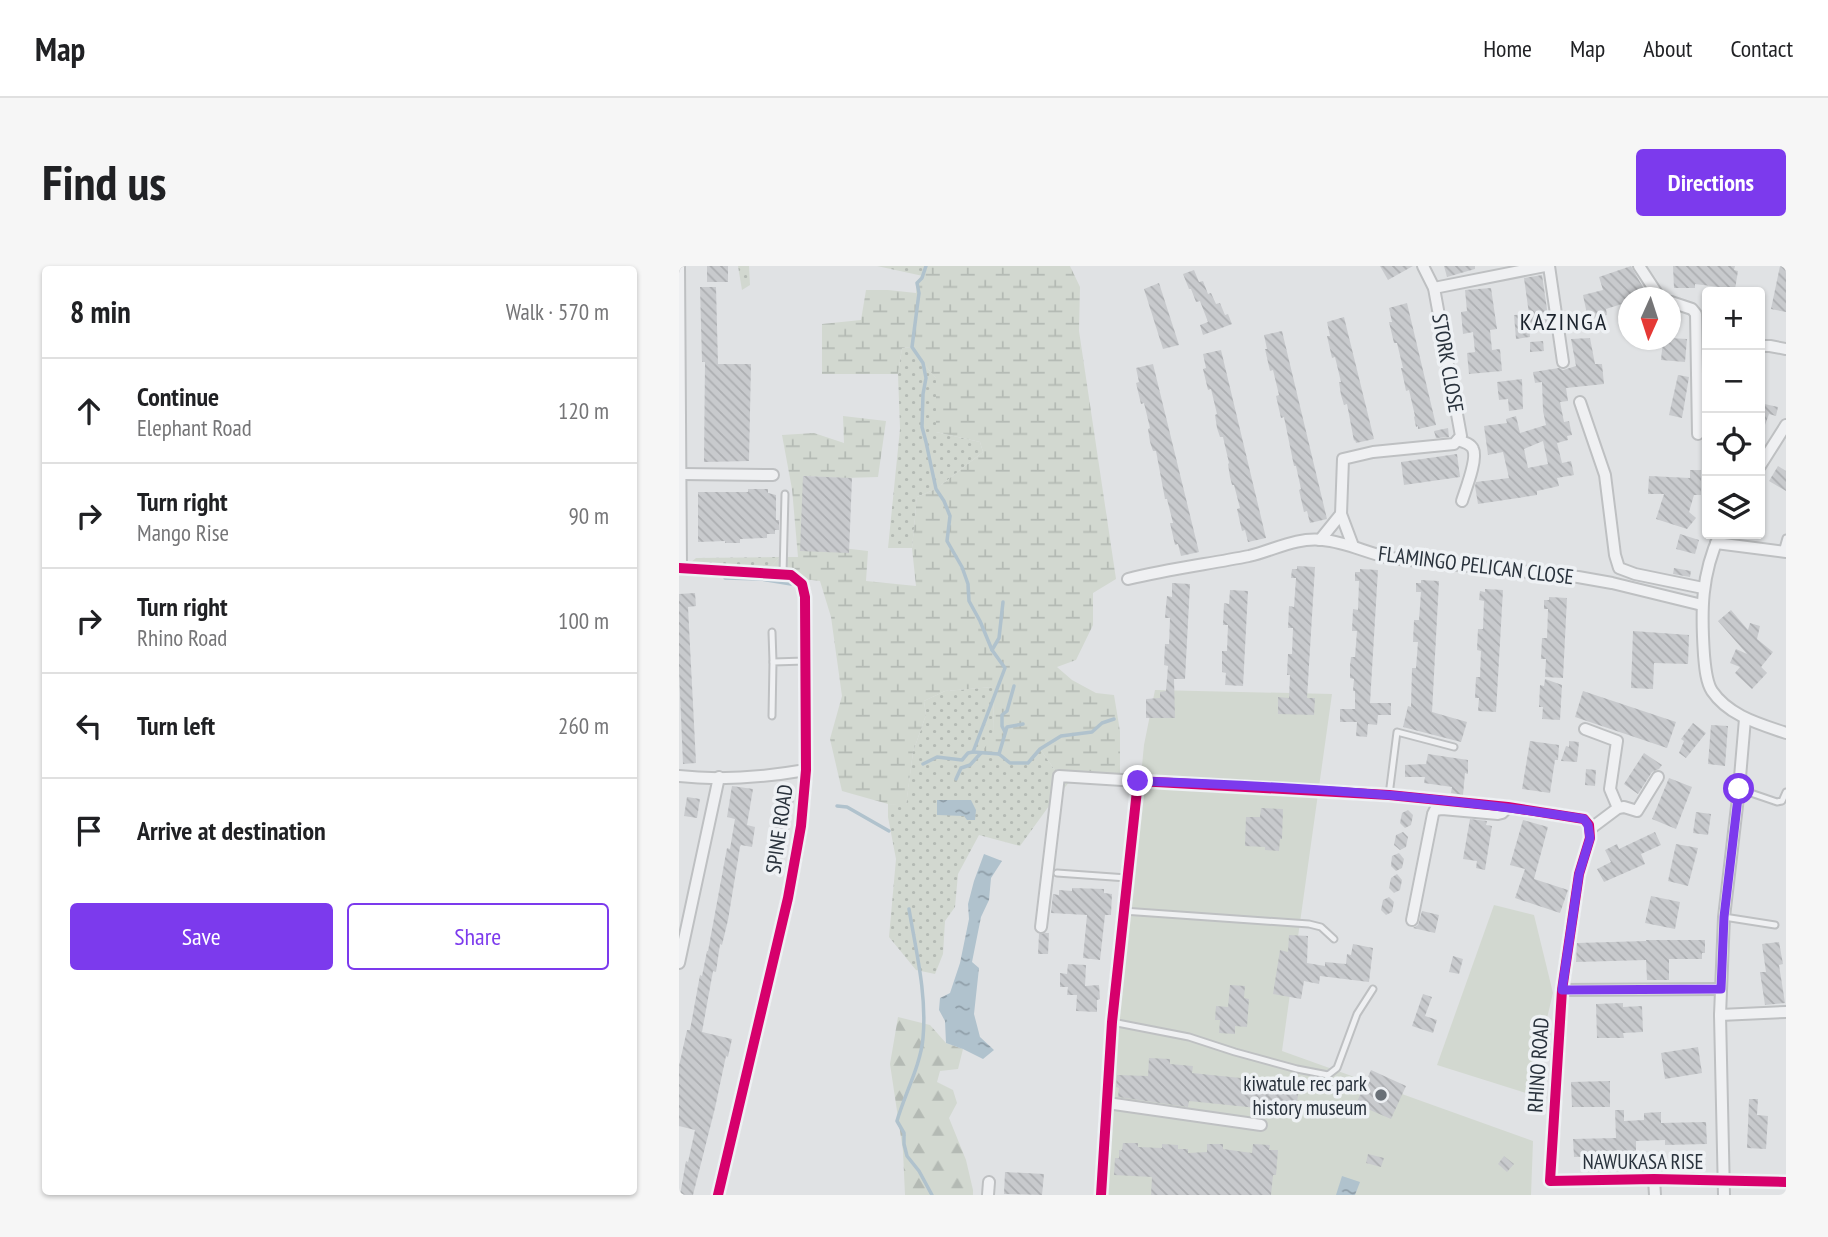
<!DOCTYPE html>
<meta charset="utf-8">
<style>
body{margin:0;font-family:"PT Sans Narrow",sans-serif;background:#f6f6f6;color:#202124}
.controls{position:absolute;right:21px;top:21px;display:grid;overflow:hidden;border-radius:7px;box-shadow:0 2px 5px #0004}
.controls button{width:63px;height:63px;display:grid;place-items:center;padding:0;border:0;border-bottom:2px solid #e0e0e0;background:#fff;color:#202124;font:35px sans-serif}
.compass{position:absolute;left:939px;top:21px;width:63px;height:63px;border-radius:50%;background:#fff;box-shadow:0 2px 5px #0004;rotate:183deg}
.stop{position:absolute;width:21px;height:21px;margin:-16px;border:5px solid #7c3aed;border-radius:50%;background:#fff}
.stop.end{background:#7c3aed;border-color:#fff;box-shadow:0 2px 7px #0008}
.list{margin:0;padding:0;list-style:none}
h2{display:flex;justify-content:space-between;align-items:center;height:91px;margin:0;padding:0 28px;font-size:30px}
h2 small{font-size:23px;font-weight:400;color:#757577}
.list li{display:grid;grid-template-columns:46px 1fr auto;gap:21px;align-items:center;box-sizing:border-box;height:105px;padding:0 28px;border-top:2px solid #e0e0e0}
.list b{display:block;font-size:26px;white-space:nowrap}
.list p{margin:0;font-size:23px;white-space:nowrap;color:#757577}
.list em{font-size:23px;font-style:normal;color:#757577}
.actions{display:flex;gap:14px;padding:21px 28px}
.actions a{flex:1;padding:16px 0;border:2px solid #7c3aed;border-radius:7px;text-align:center;font-size:24px;color:#7c3aed}
.actions .main{background:#7c3aed;color:#fff}
.icon{flex:none;width:38px;height:38px;fill:none;stroke:currentColor;stroke-width:2;stroke-linecap:round;stroke-linejoin:round}
.map{position:relative;flex:none;width:1107px;height:929px;overflow:hidden;border-radius:7px}
header{display:flex;align-items:center;gap:42px;box-sizing:border-box;height:98px;padding:0 35px;background:#fff;border-bottom:2px solid #e0e0e0}
header strong{font-size:33px}
nav{display:flex;gap:38px;margin-inline-start:auto;font-size:24px}
.intro{display:flex;align-items:center;justify-content:space-between;box-sizing:border-box;height:168px;padding:0 42px}
h1{margin:0;font-size:49px}
.button{padding:18px 32px;border-radius:7px;background:#7c3aed;color:#fff;font-size:24px;font-weight:700}
main{display:flex;gap:42px;padding:0 42px}
aside{flex:1;background:#fff;border-radius:7px;box-shadow:0 2px 5px #0004}
.map>svg:first-child{display:block}
.grass{fill:url(#grass-dots)}
.forest{fill:url(#forest-firs)}
.wetland{fill:url(#wetland-marsh)}
.green{fill:#d2d8d0}
.water{fill:url(#water-ripples)}
.lines{fill:none;stroke-linecap:round;stroke-linejoin:round}
.stream{stroke:#b0c2cd;stroke-width:3.5}
.building{fill:url(#building-back-hatch);fill-rule:evenodd}
.service-casing{stroke:#bec0c2;stroke-width:9}
.minor-casing{stroke:#bec0c2;stroke-width:14}
.service{stroke:#eff0f2;stroke-width:5}
.minor{stroke:#eff0f2;stroke-width:10}
.cycleway-casing{stroke:#eef1f4;stroke-width:15}
.cycleway{stroke:#d6006c;stroke-width:10}
.route{stroke:#7c3aed;stroke-width:9}
.poi-dot{fill:#697077;stroke:#eef1f4;stroke-width:2.5}
.labels{text-anchor:middle;dominant-baseline:central;stroke-width:7;stroke-linejoin:round;paint-order:stroke}
.street-label{font-size:21px;fill:#29323c;stroke:#eef1f4}
.poi-label{font-size:21px;fill:#29323c;stroke:#eef1f4;text-anchor:end}
.quarter-label{font-size:24px;letter-spacing:2px;fill:#1b232d;stroke:#eef1f4}
</style>
<header>
<strong>Map</strong>
<nav><a>Home</a><a>Map</a><a>About</a><a>Contact</a></nav>
</header>
<div class="intro"><h1>Find us</h1><a class="button">Directions</a></div>
<main>
<aside>
<h2>8 min<small>Walk · 570 m</small></h2>
<ul class="list">
<li><svg class="icon" aria-label="ahead" viewBox="0 0 24 24"><path d="M12 20V5M6 11l6-6 6 6"/></svg><div><b>Continue</b><p>Elephant Road</p></div><em>120 m</em></li>
<li><svg class="icon" aria-label="right" viewBox="0 0 24 24"><path d="M7 20v-9h11M14 6l5 5-5 5"/></svg><div><b>Turn right</b><p>Mango Rise</p></div><em>90 m</em></li>
<li><svg class="icon" aria-label="right" viewBox="0 0 24 24"><path d="M7 20v-9h11M14 6l5 5-5 5"/></svg><div><b>Turn right</b><p>Rhino Road</p></div><em>100 m</em></li>
<li><svg class="icon" aria-label="left" viewBox="0 0 24 24"><path d="M17 20v-9H6M10 6l-5 5 5 5"/></svg><div><b>Turn left</b></div><em>260 m</em></li>
<li><svg class="icon" aria-label="arrive" viewBox="0 0 24 24"><path d="M6 21V4h12l-3 4 3 4H6"/></svg><div><b>Arrive at destination</b></div></li>
</ul>
<div class="actions"><a class="main">Save</a><a>Share</a></div>
</aside>
<div class="map">
<svg width="1107" height="929" viewBox="0 0 1107 929">
<defs>
<pattern id="grass-dots" width="8" height="8" patternUnits="userSpaceOnUse" patternTransform="scale(1.75)"><rect width="8" height="8" fill="#d2d8d0"/><path d="M2 2h.1M6 6h.1" fill="none" stroke="#b4bab4" stroke-width="1.8" stroke-linecap="round"/></pattern>
<pattern id="forest-firs" width="22" height="20" patternUnits="userSpaceOnUse" patternTransform="scale(1.75)"><rect width="22" height="20" fill="#d2d8d0"/><path d="M5 1l3.5 6h-7zM16 11l3.5 6h-7z" fill="#b4bab4"/></pattern>
<pattern id="wetland-marsh" width="20" height="14" patternUnits="userSpaceOnUse" patternTransform="scale(1.75)"><rect width="20" height="14" fill="#d2d8d0"/><path d="M1 5h8M5 5V1M11 12h8M15 12V8" fill="none" stroke="#b4bab4"/></pattern>
<pattern id="water-ripples" width="26" height="14" patternUnits="userSpaceOnUse" patternTransform="scale(1.75)"><rect width="26" height="14" fill="#b0c2cd"/><path d="M2 4q2-2 4 0t4 0M15 11q2-2 4 0t4 0" fill="none" stroke="#8f9ea8"/></pattern>
<pattern id="building-back-hatch" width="6" height="6" patternUnits="userSpaceOnUse" patternTransform="scale(1.75)"><rect width="6" height="6" fill="#c8cacd"/><path d="M-1 5l2 2M0 0l6 6M5-1l2 2" fill="none" stroke="#acaeb1"/></pattern>
</defs>
<rect width="100%" height="100%" fill="#e0e2e4"/>
<g class="grass">
<path d="M59,0H70L71,19L63,24Z"/>
<path d="M198,0H247L244,10Z"/>
<path d="M233,81L244,97L257,112V166L301,176L304,186L257,223L238,231L233,282H209L221,163L219,108L223,82Z"/>
<path d="M101,291L88,305L1,306L17,292Z"/>
<path d="M314,421L315,468L320,488L334,497L361,483L378,507L370,540L341,580L300,569L279,608L276,641L266,655L264,688L256,708L237,704L210,671L217,593L209,551V538L227,539L234,486L247,449L245,435L266,425Z"/>
</g>
<path class="forest" d="M219,751L251,759L267,777L284,783L279,803L261,805L258,816L274,824L278,837L270,852L287,894L294,924V929H226L224,885L211,798Z"/>
<path class="wetland" d="M247,0H391L401,21L400,65L437,313L414,327V359L397,394L378,401L393,414L417,427L435,429L441,465V513L392,514L370,540L378,507L361,483L349,497H334L319,488L302,487L315,468L314,421L266,425L245,435L247,449L234,486L227,540L209,538L163,525L151,473L163,430L152,351L141,315L108,311L88,305L101,291H119L113,223L103,169L135,167L165,177L164,150L207,155L199,211L165,212L124,210L125,228L163,282L189,285L187,315L237,320L233,282L238,231L257,223L304,186L301,176L257,166V112L244,97L233,81L223,82L219,108H143V58L182,54L187,24H209L237,27L238,17Z"/>
<g class="green">
<path d="M476,424L653,428L603,785L854,875L852,929H421L465,479Z"/>
<path d="M815,639L855,649L874,727L850,828L758,799Z"/>
</g>
<g class="water">
<path d="M258,534H292L297,544L296,554H288L285,550L258,549Z"/>
<path d="M305,588L323,595L312,612L310,634L302,651L293,696L300,702L295,748L301,771L315,784L304,793L284,783L267,777L266,755L260,744L261,732L271,727L281,697L290,653L289,638L295,615Z"/>
<path d="M663,910L681,916L676,929H657Z"/>
</g>
<g class="lines">
<g class="stream">
<path d="M46,312L82,313L112,318"/>
<path d="M313,384L320,372L324,336"/>
<path d="M326,466L323,460V449L328,445L335,420"/>
<path d="M294,486L320,488L328,461L344,458"/>
<path d="M320,488L331,497H349L361,483L382,470L413,466L423,457L435,453"/>
<path d="M244,498L258,491L283,494L289,487L294,486L326,402L313,384L301,355L290,335L289,318L283,301L268,275L271,250L265,235L257,223L247,176L243,161L244,128L247,112L244,97L233,81L240,27L238,17L243,12L247,0"/>
<path d="M277,513L282,502L291,499L302,487"/>
<path d="M158,540L168,541L210,565"/>
<path d="M230,643C237,685 248,729 244,772C242,798 225,830 218,855L225,867V878L228,890L240,905L253,929"/>
</g>
</g>
<g class="building">
<rect x="28" y="0" width="21" height="16"/>
<path d="M701,0H734L709,14Z"/>
<path d="M765,0H796V3L768,11Z"/>
<path d="M952,0L966,25L949,32L945,34L946,37L927,43L928,49L909,53L904,29L924,24L920,11Z"/>
<path d="M994,0H1056L1055,4L1059,5L1056,23L1016,18V22H995Z"/>
<path d="M1101,0H1107V46L1092,43Z"/>
<path d="M515,4L520,16L524,15L529,28L532,27L537,38L541,37L546,49L549,48L553,58L524,69L521,59L529,56L521,35L517,36L512,23H510L504,8Z"/>
<path d="M863,9L870,57L850,58L851,71L837,73L835,49L850,48L845,12Z"/>
<path d="M480,17L500,79L484,83L465,23Z"/>
<path d="M21,21H37L39,98H72L70,195L25,196L26,96H23Z"/>
<path d="M812,22L818,63L811,64L813,84L821,83L823,105L790,108L788,87L796,86L794,66L784,68L782,46L788,45L786,24Z"/>
<path d="M728,37L757,159L739,163V160L737,161L735,151L736,150L730,124L727,125L725,115L722,102H724L718,77H715L710,56H713L710,42Z"/>
<path d="M665,51L695,173L677,177L676,174L675,175L668,138L665,139L662,129L660,116H662L656,91L653,92L648,70H651L648,56Z"/>
<path d="M603,65L648,253L631,257L628,245L625,246L620,224L622,223L617,200H615L605,151L602,152L597,130L600,129L594,104L591,105L586,83H588L585,69Z"/>
<path d="M911,72L916,98H923L925,118L887,122L889,135L881,136L885,156L890,155L893,169L888,170L889,174L878,177L883,197L892,195L895,209L878,212L880,220L858,225V229L799,238L796,220L797,216L830,212L824,186L809,189L805,160L828,157L827,153L837,150L841,167L867,159L864,145L863,116L856,117L854,106L880,102L884,104L897,100L892,73ZM864,175L869,198L849,202L845,183Z"/>
<path d="M991,72L1008,73L1006,96L982,94L984,74H991Z"/>
<path d="M864,75L865,85L851,86V76Z"/>
<path d="M542,84L587,272L569,276L566,264L563,265L558,243L561,242L555,219H553L551,211L549,198L550,197L544,171H541L538,162L536,149L538,148L532,123L529,124L524,103L527,102L524,88Z"/>
<path d="M474,98L520,286L502,290L499,278L496,279L491,257H494L488,233H486L477,185H474L471,176L469,163L471,162L465,137L462,138L457,117L460,116L457,102Z"/>
<path d="M999,109L1010,111L1003,152L990,149Z"/>
<path d="M843,113L844,143L830,145L829,133L820,134L818,116Z"/>
<path d="M1081,137L1099,141L1097,150L1090,148L1082,170H1081Z"/>
<path d="M769,162L770,171L757,172L755,165Z"/>
<path d="M778,188L781,211L725,219L722,196Z"/>
<path d="M1099,200L1107,205V225L1090,215Z"/>
<path d="M1011,204H1022V229H1015L1010,246L1017,252L1008,263L977,253L985,228H969L970,210L1011,212Z"/>
<path d="M124,210L173,212L170,287L121,285Z"/>
<path d="M69,223H89V227L97,229V254H100V264H96V268H88V272L61,273V277H46V275L19,276V226H69Z"/>
<path d="M1001,268L1020,274L1016,288L997,283Z"/>
<path d="M618,300L636,301L628,432H636L635,449L599,448V431L610,432L611,409H608L609,388H613L614,362H609L610,340L615,341L617,312H612L613,303H618Z"/>
<path d="M995,302L1012,305L1011,311L994,308Z"/>
<path d="M681,303L699,304L691,437H712V449H699L698,459L689,458L688,471L677,470L678,456H661V443H676V425H674L675,413L671,412V400L672,391H676L678,365H673L674,343L679,344L680,315H676V306H681Z"/>
<path d="M742,314L760,315L753,446L788,456L782,476L724,461L729,440L732,441L733,402H737L739,376H734L735,354H740L742,326H737V317H742Z"/>
<path d="M493,317L511,318L506,413H495L496,452H467V433L481,432V426L487,425L489,400L485,399L486,378H490L491,352H486L487,339L488,330L493,331Z"/>
<path d="M806,323L824,324L817,446L799,445L800,432H796L797,411H801L802,385L798,384L799,363H804L805,335L800,334L801,325L806,326Z"/>
<path d="M551,324L569,325L564,420L546,419L547,407L543,406V385H548L549,359H544L545,337L550,338Z"/>
<path d="M16,327L17,340L9,341L17,497L4,498L0,404V328Z"/>
<path d="M870,331L888,332L884,412L866,411L867,393H862L863,372H868L869,343H865V334H870Z"/>
<path d="M1052,344L1069,364L1071,357L1081,360L1078,373L1094,386L1082,401L1088,407L1073,423L1056,407L1061,401L1051,397L1057,383L1068,388L1039,355Z"/>
<path d="M954,365L1010,369L1009,398L975,397L974,423L952,422Z"/>
<path d="M866,413L883,419L881,454L863,453L864,441H860L861,419L865,420Z"/>
<path d="M904,425L997,456L988,482L896,451Z"/>
<path d="M1014,457L1027,467L1007,492L1000,487L1005,475L1002,473Z"/>
<path d="M1032,459L1049,460L1046,500L1029,498Z"/>
<path d="M851,475L880,479L879,494H876L871,527L843,523Z"/>
<path d="M890,475L900,476L898,496L882,495L887,480L890,481Z"/>
<path d="M965,487L983,499L980,503L973,506L959,528L945,518Z"/>
<path d="M749,488L789,494V508L786,507L784,529L772,527L773,521L745,517L746,511H726V499L747,498Z"/>
<path d="M907,503L917,504L916,520L906,519Z"/>
<path d="M990,512L1013,521L997,563L973,553Z"/>
<path d="M53,520L74,523L68,559L76,561L73,581L62,579L61,581L49,654L43,679L41,678L37,706L34,705L23,766L53,773L49,791L47,790L36,842L14,929H1L7,895L9,896L16,864L0,860V800L8,764H11L21,709L23,710L28,685H29L48,582L51,583L56,553L48,551Z"/>
<path d="M99,530L115,533L110,564L94,562Z"/>
<path d="M8,531L21,533L18,552L5,550Z"/>
<path d="M582,542L604,543L603,573H601L600,585L586,584V581L566,580L567,551H581Z"/>
<path d="M729,544L734,549L732,559L726,562L721,557L723,547Z"/>
<path d="M1017,546L1032,548L1029,569L1014,567Z"/>
<path d="M791,553L808,555L807,559L813,560L806,604L797,602L798,595L784,593Z"/>
<path d="M844,554L869,561L855,613L889,624L881,647L836,632L846,603L831,599Z"/>
<path d="M724,566L729,571L727,581L721,584L715,579L717,569Z"/>
<path d="M976,566L982,579L962,588L966,598L925,616L918,603L932,596L926,584L938,578L940,583Z"/>
<path d="M997,578L1019,582L1009,620L989,615Z"/>
<path d="M720,587L725,593L723,602L717,605L712,600L713,590Z"/>
<path d="M718,608L723,614L721,624L715,627L710,622L712,612Z"/>
<path d="M393,622L425,623V627L433,628L432,649H426L421,694L404,692L408,649L372,647L374,628L380,629V624L393,625Z"/>
<path d="M972,630L1001,636L996,663L966,657Z"/>
<path d="M710,631L715,636L713,646L707,649L702,644L704,634Z"/>
<path d="M743,645L760,649L756,667L734,662L739,659Z"/>
<path d="M367,667H370L369,688H359L360,668Z"/>
<path d="M610,669L629,670L628,697L646,700V696L667,698L668,688L672,689L674,678L694,682L690,716L641,710L640,718L625,715L622,733L594,728L601,684L609,686Z"/>
<path d="M967,674H1026V687H1023V693H990V714H968L967,694L897,696L898,677L967,675Z"/>
<path d="M1100,676L1104,698L1100,699L1106,737L1086,739L1081,706H1087L1083,678Z"/>
<path d="M774,690L784,693L780,708L770,706Z"/>
<path d="M389,698L407,699L406,720L420,719L421,733L418,734V746L397,745L398,729H388L389,721H381V707L388,708Z"/>
<path d="M551,719L566,720L565,732L570,733L568,761L556,760V768L540,767L541,754H536L537,740L549,741Z"/>
<path d="M744,728L753,731L746,750L758,754L754,767L733,760Z"/>
<path d="M944,737V741L963,740L964,766L944,767L945,772H918L917,738Z"/>
<path d="M1019,781L1023,807L986,813L982,787Z"/>
<path d="M470,792L491,793V798L514,800L513,807L620,818L617,846L510,835L509,841L439,831L440,822L437,821L438,809L469,810Z"/>
<path d="M692,804L727,820L712,853L677,838Z"/>
<path d="M931,815V841H893L892,816Z"/>
<path d="M1070,833H1079L1078,849L1089,850L1087,883L1068,882Z"/>
<path d="M936,844H945V855L965,854V847L982,846V857L1027,856L1028,878L986,879V874L957,875V901L935,902V890L895,891L894,873L937,872Z"/>
<path d="M444,877H459V881L483,882V878L499,879V883H509V887L528,886V878H544V883L573,887L574,878L591,879L590,884H599L597,909H594L592,929H472L473,911L435,909L436,892H440V884H443Z"/>
<path d="M689,888L705,892L702,901L687,897Z"/>
<path d="M825,890L835,898L828,906L819,898Z"/>
<path d="M326,906L365,908L363,929L325,928Z"/>
</g>
<g class="lines">
<g class="service-casing">
<g id="service">
<path d="M1103,286L1107,272"/>
<path d="M104,308L106,228"/>
<path d="M93,366L94,396"/>
<path d="M93,450L94,396L126,395"/>
<path d="M1060,523L1098,536L1103,535L1107,526"/>
<path d="M710,529L718,466L775,481"/>
<path d="M378,607L448,612"/>
<path d="M444,645L630,658L642,661L655,673"/>
<path d="M1045,651L1096,659"/>
<path d="M433,756L510,771L556,786L618,803L649,809L658,802L678,748L694,723"/>
</g>
</g>
<g class="minor-casing">
<g id="minor">
<path d="M0,0L2,302"/>
<path d="M870,0L884,96"/>
<path d="M960,0L979,29L983,32"/>
<path d="M755,22L866,0"/>
<path d="M992,36L1013,43L1017,48L1019,168"/>
<path d="M1081,80H1091L1107,83"/>
<path d="M901,136L926,209L936,289L940,302L956,308L1024,322"/>
<path d="M779,174C785,176 792,178 794,183C799,193 786,225 783,235"/>
<path d="M1081,200L1107,159"/>
<path d="M3,208L94,209"/>
<path d="M1041,268C1022,309 1022,345 1025,389C1026,400 1027,416 1033,425C1050,450 1081,458 1107,467"/>
<path d="M641,274L662,248"/>
<path d="M1037,277L1107,286"/>
<path d="M674,280L662,248L664,193L694,186L775,178L782,170L755,22L744,0"/>
<path d="M0,302L112,309L123,318L126,331L127,504L122,560L109,632L39,929"/>
<path d="M449,313C489,303 530,298 570,290C596,284 616,271 644,274C667,276 688,287 711,292L899,311L933,317L1023,339"/>
<path d="M906,463L938,475L931,523L939,542"/>
<path d="M0,510C42,515 86,511 127,504"/>
<path d="M911,563L939,542L945,541L958,545L979,511"/>
<path d="M733,654L754,548L756,544L763,543L819,548L823,547L829,541"/>
<path d="M362,661L380,510L459,515"/>
<path d="M0,697L40,511"/>
<path d="M883,724L1042,723"/>
<path d="M1041,749L1107,746"/>
<path d="M428,837L582,859"/>
<path d="M975,913L976,929"/>
<path d="M309,929L310,916"/>
<path d="M422,929L433,756L459,515L710,529L829,541L905,553L910,559L911,572L900,608L883,724L871,915L975,913L1107,916"/>
<path d="M1045,929L1041,749L1045,651L1060,523L1066,453"/>
</g>
</g>
<use href="#service" class="service"/>
<use href="#minor" class="minor"/>
<g class="cycleway-casing">
<g id="cycleway">
<path d="M0,302L112,309L123,318L126,331L127,504L122,560L109,632L39,929"/>
<path d="M422,929L433,756L459,515L710,529L829,541L905,553L910,559L911,572L900,608L883,724L871,915L975,913L1107,916"/>
</g>
</g>
<use href="#cycleway" class="cycleway"/>
</g>
<g class="lines">
<path class="route" d="M459,515C608,520 758,529 905,553L909,559L911,572L900,608L883,724L1042,723L1045,651L1060,523"/>
</g>
<circle class="poi-dot" cx="702" cy="829" r="7"/>
<g class="labels">
<g class="street-label">
<text transform="translate(769 97) rotate(80)">STORK CLOSE</text>
<text transform="translate(797 299) rotate(7)">FLAMINGO PELICAN CLOSE</text>
<text transform="translate(100 563) rotate(-82)">SPINE ROAD</text>
<text transform="translate(859 799) rotate(-86)">RHINO ROAD</text>
<text x="964" y="895">NAWUKASA RISE</text>
</g>
<g class="poi-label">
<text x="688" y="817">kiwatule rec park<tspan x="688" dy="24">history museum</tspan></text>
</g>
<g class="quarter-label">
<text x="885" y="55">KAZINGA</text>
</g>
</g>
</svg>
<div class="controls">
<button>+</button>
<button>−</button>
<button><svg class="icon" aria-label="locate" viewBox="0 0 24 24"><circle cx="12" cy="12" r="6"/><path d="M12 2v4M12 18v4M2 12h4M18 12h4"/></svg></button>
<button><svg class="icon" aria-label="layers" viewBox="0 0 24 24"><path d="M12 4l9 5-9 5-9-5zM3 14l9 5 9-5"/></svg></button>
</div>
<svg class="compass" viewBox="-18 -18 36 36"><path d="M0-13l5 13h-10z" fill="#e53935"/><path d="M0 13l5-13h-10z" fill="#757577"/></svg>
<div class="stop" style="left:1060px;top:523px"></div>
<div class="stop end" style="left:459px;top:515px"></div>
</div>
</main>
